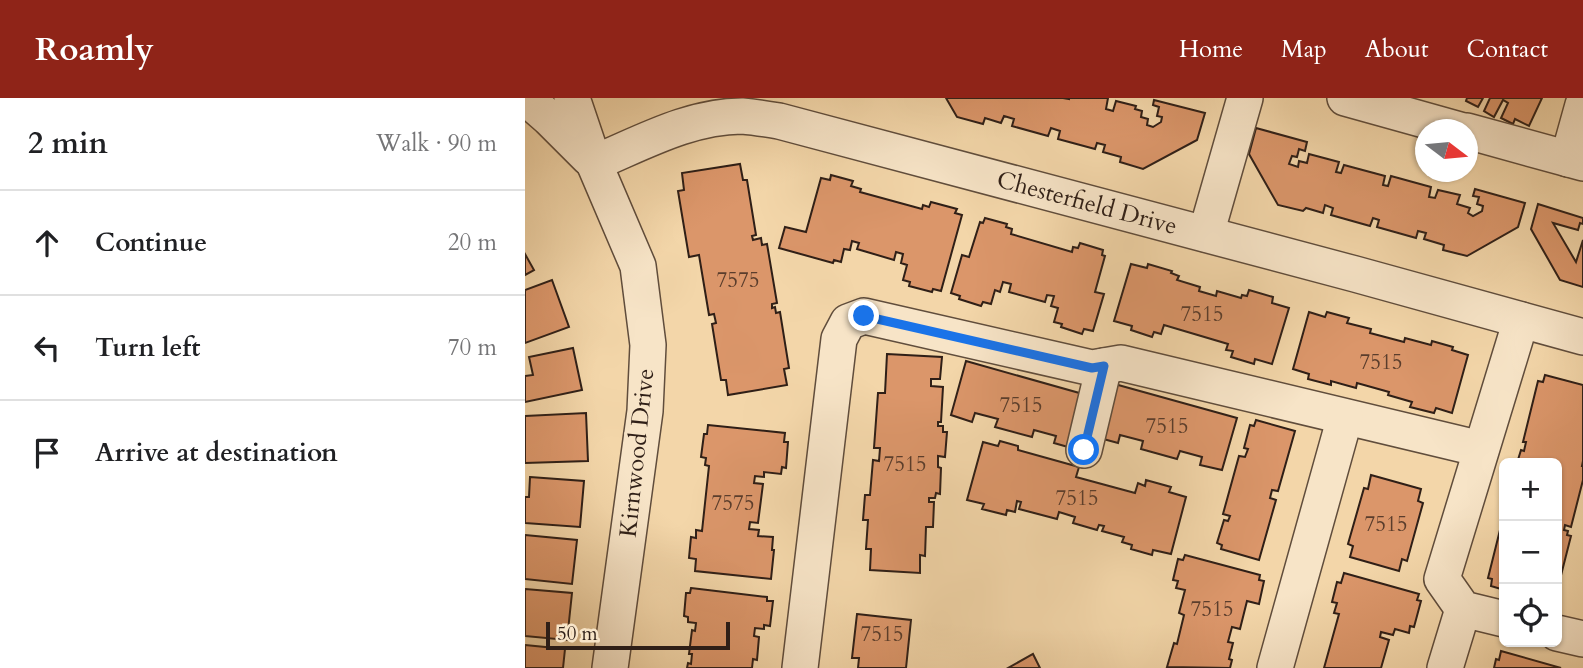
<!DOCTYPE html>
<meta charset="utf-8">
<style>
body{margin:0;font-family:Cardo,serif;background:#f6f6f6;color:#202124}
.controls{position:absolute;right:21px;bottom:21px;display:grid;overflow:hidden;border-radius:10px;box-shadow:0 2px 5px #0004}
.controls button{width:63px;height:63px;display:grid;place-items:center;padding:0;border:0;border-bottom:2px solid #e0e0e0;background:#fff;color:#202124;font:35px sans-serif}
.compass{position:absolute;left:890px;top:21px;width:63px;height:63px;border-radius:50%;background:#fff;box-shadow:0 2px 5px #0004;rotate:106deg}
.scale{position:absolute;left:21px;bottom:18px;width:184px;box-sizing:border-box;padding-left:7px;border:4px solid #2f1f17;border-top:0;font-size:19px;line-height:24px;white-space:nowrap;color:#2f1f17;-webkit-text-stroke:5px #f7e4c7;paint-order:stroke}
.stop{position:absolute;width:21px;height:21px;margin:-16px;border:5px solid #1a73e8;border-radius:50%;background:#fff}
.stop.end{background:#1a73e8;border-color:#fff;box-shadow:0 2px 7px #0008}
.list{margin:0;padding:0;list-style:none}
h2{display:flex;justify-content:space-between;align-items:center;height:91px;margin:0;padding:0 28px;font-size:30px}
h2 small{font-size:23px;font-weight:400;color:#757577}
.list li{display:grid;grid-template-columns:46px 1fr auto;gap:21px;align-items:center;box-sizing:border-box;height:105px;padding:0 28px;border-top:2px solid #e0e0e0}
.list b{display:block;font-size:26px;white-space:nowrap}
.list em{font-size:23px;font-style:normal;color:#757577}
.icon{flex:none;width:38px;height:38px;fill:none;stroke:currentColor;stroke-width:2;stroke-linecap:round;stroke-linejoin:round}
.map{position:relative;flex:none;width:1058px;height:570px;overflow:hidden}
header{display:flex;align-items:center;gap:42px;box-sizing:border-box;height:98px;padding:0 35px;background:#8f2418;color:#fff}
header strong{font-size:33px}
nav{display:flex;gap:38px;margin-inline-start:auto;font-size:24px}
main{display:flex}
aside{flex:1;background:#fff}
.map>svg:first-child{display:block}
.building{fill:#db966a;stroke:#2f1f17;stroke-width:2}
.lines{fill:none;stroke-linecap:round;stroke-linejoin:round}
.minor-casing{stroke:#604d3c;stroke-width:38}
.minor{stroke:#f7e4c7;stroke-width:35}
.route{stroke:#1a73e8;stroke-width:9}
.labels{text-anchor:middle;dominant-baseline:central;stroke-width:6;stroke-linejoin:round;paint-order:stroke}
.number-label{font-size:21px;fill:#5a3d2c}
.street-label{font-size:24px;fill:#2f1f17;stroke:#f7e4c7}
</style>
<header>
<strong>Roamly</strong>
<nav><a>Home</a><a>Map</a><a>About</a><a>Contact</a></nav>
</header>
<main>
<aside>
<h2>2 min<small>Walk · 90 m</small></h2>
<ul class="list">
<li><svg class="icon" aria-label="ahead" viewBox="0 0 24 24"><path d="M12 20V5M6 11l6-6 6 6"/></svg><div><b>Continue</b></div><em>20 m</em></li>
<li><svg class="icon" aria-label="left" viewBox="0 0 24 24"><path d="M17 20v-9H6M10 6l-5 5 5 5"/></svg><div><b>Turn left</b></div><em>70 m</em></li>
<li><svg class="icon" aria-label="arrive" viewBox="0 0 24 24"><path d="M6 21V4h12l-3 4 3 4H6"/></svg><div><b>Arrive at destination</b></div></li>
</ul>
</aside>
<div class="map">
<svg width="1058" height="570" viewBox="0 0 1058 570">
<rect width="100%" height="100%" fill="#f3d6a9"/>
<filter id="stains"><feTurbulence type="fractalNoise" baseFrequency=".00286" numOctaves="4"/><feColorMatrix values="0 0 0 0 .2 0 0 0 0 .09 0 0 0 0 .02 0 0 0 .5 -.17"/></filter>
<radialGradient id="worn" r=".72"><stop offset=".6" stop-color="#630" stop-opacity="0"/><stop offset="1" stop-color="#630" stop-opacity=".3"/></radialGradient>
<g class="building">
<path d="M421,0H538L544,1V0H583L581,11L588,13L591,3L611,8L610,11L617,13L616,19L623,21L622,27L628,29L636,24L637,19L632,18L634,9L628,7L629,2L680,15L672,42L618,71L595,64L596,59L578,54L580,47L572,45L570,51L533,41L535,33L526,30L523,38L487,28L489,21L479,18L476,25L460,20L458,26L432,19Z"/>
<path d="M942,0H958L953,9L941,3Z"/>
<path d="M965,0H1017L1004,28L990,21L988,26L976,20L983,5L978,2L969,19L959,13Z"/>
<path d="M731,30L782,44L780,53L774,51L772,59L767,58L764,66L773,69L774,63L782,65L784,56L814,64L811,74L816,75L819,67L860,78L858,87L863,88L866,78L906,89L904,99L910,100L913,92L935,97L932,106L945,110L943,115L948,118L957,113L958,108L952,106L954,99L948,98L950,91L1000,105L993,129L942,158L918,152L919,147L899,141L901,135L893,133L891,140L852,129L854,122L848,120L845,128L806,117L808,110L800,107L798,115L781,110L778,113L753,107L724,56Z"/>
<path d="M215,66L218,82H222L231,137L227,138L228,142L236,140L237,147L242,146L252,205L247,206V210L250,209L251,215L255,214L264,270L259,271L262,287L203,297L201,282H196L187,226L191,225L189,216L184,217L174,157L164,159L153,93L159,92L157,75Z"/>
<path d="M306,77L328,83L326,88L336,91L335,94L397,111L398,107L404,109L406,104L432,111L430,115L437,117L416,193L408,191L407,194L384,188L385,184L378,182L382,167L376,165L378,156L371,154L369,162L332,151L334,145L327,143L325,152L319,151L316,164L309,162L308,165L254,150L260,129L281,134L296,80L305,82Z"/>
<path d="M1013,106L1058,120V126L1055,125L1053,132L1028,125L1051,164L1058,142V189L1035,182L1006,131Z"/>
<path d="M460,120L482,126L481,129L487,131L486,136L547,154L548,149L553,150L555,145L578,152L577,157L580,158L570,194L579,196L568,233L559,231L557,236L536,229L537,226L529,224L533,210L526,208L529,198L522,197L520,204L484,194L486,186L478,184L475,194L470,192L466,206L458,204L456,208L434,201L435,198L426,195L437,157L444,159L455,124L458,125Z"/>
<path d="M0,156L9,172L0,177Z"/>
<path d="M606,166L622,170L623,166L647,173L646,175L654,178L652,182L675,189L674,193L691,198L692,193L716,200L717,197L722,198L724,192L748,199L747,205L764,210L747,266L730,261L729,266L706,259L708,253L701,252L703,246L639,227L636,236L629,234L627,239L606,232L607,228L589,223Z"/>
<path d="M27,182L44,229L0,245V192Z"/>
<path d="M784,214L800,219L802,214L824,220L822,225L846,231L845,235L879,244L880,240L906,247L907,243L928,249L927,252L943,257L927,315L911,310L909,315L885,309L887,304L863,297L864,294L832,285L831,290L806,283V287L783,281L784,276L768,271Z"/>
<path d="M48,250L57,292L0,304V278L8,277L4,259Z"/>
<path d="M362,256L417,259L415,281H406V288L418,289L416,324H413V328H418V334H422L420,359L413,358V369L416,370L415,396L411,395L410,400H404V404H409L408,429H401L400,458L395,457V475L345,472L346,451H341L343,422H338L340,397H345L348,362L354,363L355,350H349L353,295H360Z"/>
<path d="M441,263L565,298L550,351L529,345L531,338L509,332L507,339L470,329L473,321L450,315L447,324L426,317Z"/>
<path d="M1020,277L1058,287V363L1057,368H1058V382L1046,429L1040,427L1039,432L1043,433L1042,437L1046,438L1032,493V365H992L996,352L999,353L1001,344H998L1013,283L1018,284Z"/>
<path d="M586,285L712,320L697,372L675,367L677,359L655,353L652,361L616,351L618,343L595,337L593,345L571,339Z"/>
<path d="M61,315L63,363L0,365V318Z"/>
<path d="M731,322L770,333L753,393L747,392L745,400L751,402L734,462L696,451L697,447L692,445L699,422L703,423L705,418L698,416L714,358L720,359L723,351L719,350L725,327L729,328Z"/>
<path d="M183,327L260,335L259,344H263L261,370L257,369L256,376L239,374V379L230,378L229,385L238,386L233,425L225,424L224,431L234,432L233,438L248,439L247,452H249L246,481L170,473L171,461L164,460L166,439L171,440V432L177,433L184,368L180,367L181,360L176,359L179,336H182Z"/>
<path d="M475,343L493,348V352L554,369L551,379L610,395L613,385L620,388L621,382L646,389L644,394L661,399L646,456L628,452L627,457L606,451L607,447L597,444L599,439L577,433L579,428L574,427L572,432L548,425L550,419L534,414L532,421L494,411L496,404L492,403L490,414L482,412L481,417L457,411L459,406L442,402L458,344L473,348Z"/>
<path d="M846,377L896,391L893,403L898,405L882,463L877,461L874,473L825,459L828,448L823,446L839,390L843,391Z"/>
<path d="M5,379L59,383L55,429L0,425V399H4Z"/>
<path d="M979,416V492L966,488L967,481L963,480Z"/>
<path d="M0,437L52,442L47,486L0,481Z"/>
<path d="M660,457L735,477L734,482L739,483L734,506L722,503L715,531L707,529L703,544L708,545L704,561L707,562L705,570L642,569L649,545L652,546L659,517L654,515L660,492L651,490L653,483L648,482L653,461L658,462Z"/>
<path d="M819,475L894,496L892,502L896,503L889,529L885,528L884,535L870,531L868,537L856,534L855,539L864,542L856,570H799L814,516L809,515L812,505L807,504L812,484L816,485Z"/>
<path d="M166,490L242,499V503H248L245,528L239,527V531L230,530L229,538L234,539L232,562L228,561L227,570H162L163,565L166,566L167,556H164L167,532L170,533L171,525L163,524V519L159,518L161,495H165Z"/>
<path d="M0,491L47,495L42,542L0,538Z"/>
<path d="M332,516L386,522L381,570H333L334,560H327Z"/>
<path d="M0,547L40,551L38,570H0Z"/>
<path d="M976,553L1036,570H969L971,561L974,562Z"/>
<path d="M508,556L515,570H483Z"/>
</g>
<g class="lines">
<g class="minor-casing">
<g id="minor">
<path d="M1,0L24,20L64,60"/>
<path d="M47,0L69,65L113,168L123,247L120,313L85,570"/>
<path d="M820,0L935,32"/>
<path d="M942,33L1058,65"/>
<path d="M1043,61L1058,7"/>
<path d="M69,65C115,46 164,18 217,18C229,19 242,21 254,23L830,176L1058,239"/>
<path d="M681,136L720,0"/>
<path d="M559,352L579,268"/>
<path d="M979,521L938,511L917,481L996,222"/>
<path d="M1032,535L1058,541"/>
<path d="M275,570L314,241L323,224L339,218L567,270L596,265L956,351"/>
<path d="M750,570L820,319"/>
<path d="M920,570L938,511"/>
</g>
</g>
<use href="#minor" class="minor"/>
</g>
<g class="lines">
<path class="route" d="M339,218L567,270L579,268L559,352"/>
</g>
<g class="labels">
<g class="number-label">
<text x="213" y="182">7575</text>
<text x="677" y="216">7515</text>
<text x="856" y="264">7515</text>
<text x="496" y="307">7515</text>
<text x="642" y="328">7515</text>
<text x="380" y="366">7515</text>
<text x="552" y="400">7515</text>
<text x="208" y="405">7575</text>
<text x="861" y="426">7515</text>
<text x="687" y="511">7515</text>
<text x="357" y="536">7515</text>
</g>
<g class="street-label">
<text transform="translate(562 105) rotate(15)">Chesterfield Drive</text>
<text transform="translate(112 355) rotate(-84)">Kirnwood Drive</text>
</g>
</g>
<rect width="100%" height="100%" filter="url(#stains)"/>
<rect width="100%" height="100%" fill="url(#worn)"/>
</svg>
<div class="controls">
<button>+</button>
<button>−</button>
<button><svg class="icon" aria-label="locate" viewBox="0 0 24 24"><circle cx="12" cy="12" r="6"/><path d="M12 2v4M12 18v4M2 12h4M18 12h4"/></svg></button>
</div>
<svg class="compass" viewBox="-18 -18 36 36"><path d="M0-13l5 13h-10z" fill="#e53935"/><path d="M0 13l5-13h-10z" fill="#757577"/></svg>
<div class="scale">50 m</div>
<div class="stop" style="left:559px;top:352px"></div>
<div class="stop end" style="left:339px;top:218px"></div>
</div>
</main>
